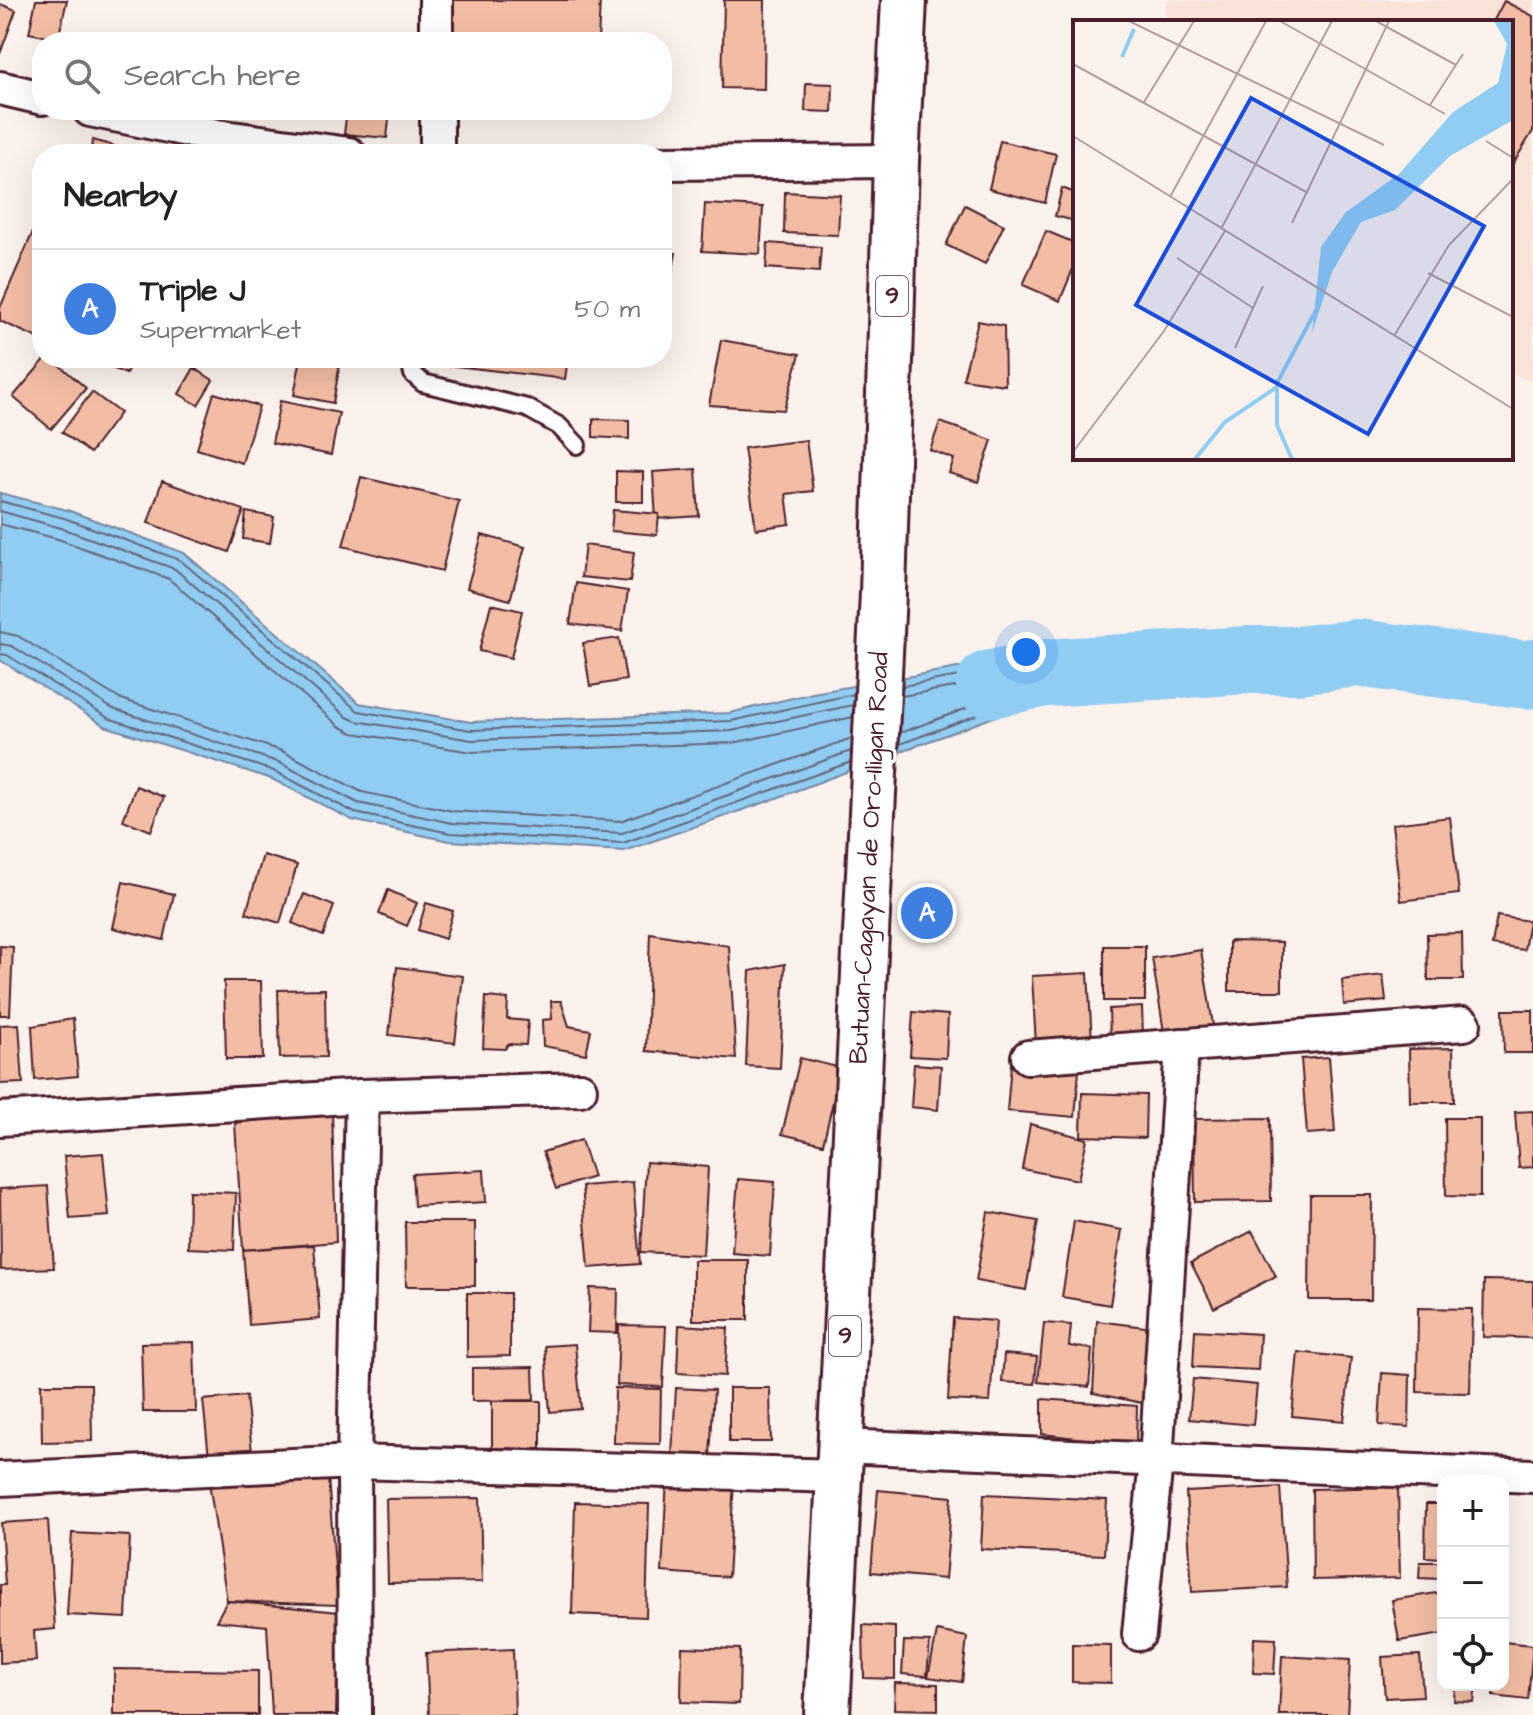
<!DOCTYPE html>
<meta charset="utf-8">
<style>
body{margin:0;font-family:"Architects Daughter",sans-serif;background:#f2f2f2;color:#222}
.controls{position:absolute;right:24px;bottom:24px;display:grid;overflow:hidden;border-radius:16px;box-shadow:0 8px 32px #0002}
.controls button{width:72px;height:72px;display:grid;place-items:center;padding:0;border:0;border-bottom:2px solid #e0e0e0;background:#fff;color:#222;font:40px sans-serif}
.you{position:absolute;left:1026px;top:652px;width:28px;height:28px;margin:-20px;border:6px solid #fff;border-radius:50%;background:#1a73e8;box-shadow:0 0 0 12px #1a73e833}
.badge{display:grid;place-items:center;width:52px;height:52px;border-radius:50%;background:#1a73e8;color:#fff;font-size:26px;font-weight:700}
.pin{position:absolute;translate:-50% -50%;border:4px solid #fff;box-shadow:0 2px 8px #0006}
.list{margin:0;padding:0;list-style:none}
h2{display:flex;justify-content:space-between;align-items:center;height:104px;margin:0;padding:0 32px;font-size:34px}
h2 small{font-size:26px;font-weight:400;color:#767676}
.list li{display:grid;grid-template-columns:52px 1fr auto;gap:24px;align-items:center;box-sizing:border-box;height:120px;padding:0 32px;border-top:2px solid #e0e0e0}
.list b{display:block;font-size:30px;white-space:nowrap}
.list p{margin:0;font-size:26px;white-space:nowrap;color:#767676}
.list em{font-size:26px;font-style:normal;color:#767676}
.icon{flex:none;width:44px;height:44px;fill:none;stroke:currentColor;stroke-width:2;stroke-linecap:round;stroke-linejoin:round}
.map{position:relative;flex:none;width:1533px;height:1715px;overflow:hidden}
.search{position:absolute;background:#fff;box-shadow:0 8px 32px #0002;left:32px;top:32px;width:640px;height:88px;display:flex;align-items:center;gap:20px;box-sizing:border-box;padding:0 28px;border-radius:32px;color:#767676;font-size:30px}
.panel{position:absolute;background:#fff;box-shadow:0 8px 32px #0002;left:32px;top:144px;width:640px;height:224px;border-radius:32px}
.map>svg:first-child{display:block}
.built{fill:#f9e2d7}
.water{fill:#91cdf2;stroke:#7587a2;stroke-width:2}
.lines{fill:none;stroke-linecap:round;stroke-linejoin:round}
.shore{stroke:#66657b;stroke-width:2}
.river{stroke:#91cdf2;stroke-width:68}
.building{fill:#f2bda4;stroke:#4a1f2b;stroke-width:2}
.lane-casing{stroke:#4a1f2b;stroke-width:22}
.street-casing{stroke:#4a1f2b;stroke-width:38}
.highway-casing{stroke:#4a1f2b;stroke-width:50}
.lane{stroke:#fff;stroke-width:16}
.street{stroke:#fff;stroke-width:32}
.highway{stroke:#fff;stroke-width:44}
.labels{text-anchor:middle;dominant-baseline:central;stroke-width:7;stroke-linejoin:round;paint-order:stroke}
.shield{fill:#fff;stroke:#80626b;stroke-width:2}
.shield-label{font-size:24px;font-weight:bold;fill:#4a1f2b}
.street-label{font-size:26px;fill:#4a1f2b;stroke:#fff}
.inset-river{fill:none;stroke:#91cdf2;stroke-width:4}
.inset-road{fill:none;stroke:#b59e9f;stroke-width:2}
.view{fill:#1d4ed8;fill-opacity:0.15;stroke:#1d4ed8;stroke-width:4}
.inset-edge{fill:none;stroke:#4a1f2b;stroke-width:4}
</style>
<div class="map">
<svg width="1533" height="1715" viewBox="0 0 1533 1715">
<rect width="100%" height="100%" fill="#fcf2ed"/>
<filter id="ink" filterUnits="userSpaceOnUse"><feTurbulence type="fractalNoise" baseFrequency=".0125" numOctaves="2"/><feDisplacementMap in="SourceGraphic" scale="16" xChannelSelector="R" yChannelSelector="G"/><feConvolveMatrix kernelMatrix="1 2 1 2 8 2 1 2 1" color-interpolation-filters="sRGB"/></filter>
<g filter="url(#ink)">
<path class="built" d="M1167,0H1533V381L1511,374V22H1165Z"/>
<path class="water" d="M0,493L67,510L184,553L359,703L471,722L730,713L813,693L1137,637L1018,708L763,803L624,851L449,841L352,820L272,779L105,726L0,660Z"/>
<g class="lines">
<g class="shore">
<path d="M0,501L64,518L180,560L358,711L471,730L731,721L854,694"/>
<path d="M0,511L61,528L175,569L347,717L356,721L472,740L731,731L853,705"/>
<path d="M0,524L58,539L169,579L339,726L353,733L472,752L733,743L853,717"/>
<path d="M0,632L18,636L118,698L282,751L362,792L453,811L620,821L852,738"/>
<path d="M0,644L12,646L113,709L278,762L358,803L452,823L622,833L851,751"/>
<path d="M0,654L7,655L108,718L274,771L355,813L450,833L623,843L851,762"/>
<path d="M900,733L1011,692L1027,682L1028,678L1024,675L902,696"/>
<path d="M900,744L1015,701L1078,663L1080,659L1075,656L902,686"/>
</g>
<path class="river" d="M990,684L1046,673L1248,660H1298L1357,653L1528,675L1533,673"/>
</g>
<g class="building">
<path d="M36,0H67L58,39L29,33Z"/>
<path d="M452,0H600L598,42H449Z"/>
<path d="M724,0H765L764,89L722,88Z"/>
<path d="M1504,1L1533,16V131L1511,167V22H1493Z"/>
<path d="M0,4L16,10L0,54Z"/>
<path d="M806,83L833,84L832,112L805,111Z"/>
<path d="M347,110H390L387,138L344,134Z"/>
<path d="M93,140L142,154H89Z"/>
<path d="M1000,141L1056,154L1045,203L989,189Z"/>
<path d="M1062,188L1075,193V221L1055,216Z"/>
<path d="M785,192L840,195L838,235L784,233Z"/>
<path d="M705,204L763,207L760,254L702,251Z"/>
<path d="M965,205L1004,225L985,264L946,245Z"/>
<path d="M39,218L42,220V340L0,321V308Z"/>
<path d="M1046,231L1075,243V264L1060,301L1023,285Z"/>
<path d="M768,243L821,247L819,272L766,268Z"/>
<path d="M662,250L676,253L662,322Z"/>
<path d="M978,321L1004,326L1005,385L963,379Z"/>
<path d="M721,340L800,354L784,410L709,405Z"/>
<path d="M46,358H51L86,388L51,429L13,397Z"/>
<path d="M88,358H133L126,374Z"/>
<path d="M189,358H210L207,366Z"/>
<path d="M301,358H341L333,403L294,395Z"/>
<path d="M430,358H568L565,379L430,363Z"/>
<path d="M194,368L213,380L198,405L179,394Z"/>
<path d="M92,392L120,413L90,453L62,432Z"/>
<path d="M214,393L259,406L242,463L197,449Z"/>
<path d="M280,401L339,413L331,455L272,443Z"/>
<path d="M593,419L629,420V439L593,437Z"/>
<path d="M940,422L992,440L978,482L949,473L954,459L930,450Z"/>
<path d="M806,440L813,491L786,494L790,524L756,529L744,448Z"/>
<path d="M696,469L699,516L656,519L653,472Z"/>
<path d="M616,471L643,472V502H616Z"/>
<path d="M361,477L459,501L442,571L343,546Z"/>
<path d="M162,481L244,510L229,552L148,523Z"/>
<path d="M613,510L659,514L657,535L611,531Z"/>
<path d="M246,512L274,517L270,543L243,539Z"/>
<path d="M482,535L525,547L510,600L467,588Z"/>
<path d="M585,545L634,552L630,582L581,577Z"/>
<path d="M576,583L628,591L622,631L570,624Z"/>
<path d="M491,604L522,611L511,658L479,651Z"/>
<path d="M619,638L626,680L590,686L583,643Z"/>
<path d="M136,786L164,797L151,831L123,820Z"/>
<path d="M1450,817L1459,894L1401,901L1392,824Z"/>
<path d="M263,855L297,865L280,923L246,913Z"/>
<path d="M123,882L174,894L164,940L113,928Z"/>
<path d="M388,890L417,903L407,926L379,914Z"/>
<path d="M304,894L334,906L323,936L292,923Z"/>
<path d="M426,903L453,911L445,939L418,930Z"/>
<path d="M1497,916L1529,921L1524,950L1492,945Z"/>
<path d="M650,933L729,946L736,1059L646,1051Z"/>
<path d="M1462,933L1463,980H1428L1427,934Z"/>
<path d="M1229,941L1282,942V991H1229Z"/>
<path d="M0,946L13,947L10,1015H0Z"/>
<rect x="1104" y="946" width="41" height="55"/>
<path d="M1201,950L1213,1025L1164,1032L1152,958Z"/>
<path d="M785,964L780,1068L746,1066L750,971Z"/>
<path d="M397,967L463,976L455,1043L389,1035Z"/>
<path d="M1088,973L1092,1042L1036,1045L1032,976Z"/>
<path d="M1383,975L1386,1001L1344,1005L1342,980Z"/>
<path d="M224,981H261L263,1059H226Z"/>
<path d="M325,989L326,1057L280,1058L278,990Z"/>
<path d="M486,997L508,999L507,1019L528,1021L526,1045L508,1044L505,1049L483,1048Z"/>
<path d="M551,1001H561L569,1026L591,1030L586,1054L543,1046L542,1020L552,1019Z"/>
<path d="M1142,1007L1143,1037L1110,1039L1109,1009Z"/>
<path d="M1503,1010H1533V1053H1504Z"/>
<path d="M913,1012L948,1015L946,1058L910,1056Z"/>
<path d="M73,1019L78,1076L35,1080L32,1026Z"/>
<path d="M19,1024L23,1083L0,1084V1025Z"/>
<path d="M1453,1048L1454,1102H1410L1409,1049Z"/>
<path d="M1329,1057L1335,1132L1307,1134L1301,1059Z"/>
<path d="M800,1058L841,1068L823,1144L782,1134Z"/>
<path d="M914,1064L941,1066L938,1110L911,1107Z"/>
<path d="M1011,1064L1079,1071L1075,1117L1007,1111Z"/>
<path d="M1082,1093L1146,1095L1145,1138L1081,1136Z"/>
<path d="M1533,1111V1167L1519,1168L1515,1112Z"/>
<path d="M332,1112L336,1242L243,1250L235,1123Z"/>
<path d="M1270,1118L1271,1201L1195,1202L1194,1119Z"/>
<path d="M1445,1118H1480V1197L1446,1196Z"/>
<path d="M1030,1124L1087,1139L1078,1180L1022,1169Z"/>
<path d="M581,1140L593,1177L556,1189L543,1152Z"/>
<path d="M103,1153L109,1216L70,1219L64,1156Z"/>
<path d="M646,1162L708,1167L703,1255L641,1252Z"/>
<path d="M484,1170L486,1202L414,1206L412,1174Z"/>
<path d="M738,1179L775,1182L770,1256L732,1253Z"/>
<path d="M633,1182L640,1264L589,1268L582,1186Z"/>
<path d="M48,1186L54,1268L1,1270L0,1189Z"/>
<path d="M189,1191L236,1193L234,1250L188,1248Z"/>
<path d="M1310,1195H1372L1371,1300H1309Z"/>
<path d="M988,1212L1038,1221L1026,1290L976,1281Z"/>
<path d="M1074,1221L1122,1230L1110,1305L1062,1297Z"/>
<path d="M405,1222H475V1286H406Z"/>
<path d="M1252,1231L1276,1276L1214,1308L1191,1263Z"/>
<path d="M314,1245L320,1319L249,1325L243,1250Z"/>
<rect x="693" y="1260" width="55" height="60"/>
<path d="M1484,1280L1533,1281V1338L1483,1337Z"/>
<path d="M590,1288L618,1289L617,1333L588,1332Z"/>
<path d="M467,1293H510V1356L467,1357Z"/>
<path d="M1418,1308L1472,1309L1470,1393L1417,1392Z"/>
<path d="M953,1318L996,1321L990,1402L948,1400Z"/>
<path d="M1097,1321L1162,1329L1142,1403L1093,1393Z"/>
<path d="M1044,1323L1071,1325L1069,1346L1092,1349L1089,1387L1038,1382Z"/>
<path d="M619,1325L666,1326L663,1387L617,1385Z"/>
<path d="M679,1325L728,1328L725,1376L677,1373Z"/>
<path d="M1195,1330L1260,1334L1258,1370L1193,1367Z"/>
<path d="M194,1342L196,1412H143L141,1343Z"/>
<path d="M575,1344L581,1409L550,1412L545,1346Z"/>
<path d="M1298,1352L1351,1358L1344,1421L1292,1416Z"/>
<path d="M1004,1354L1037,1357L1035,1384L1002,1382Z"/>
<path d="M533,1367L534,1400L472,1401V1368Z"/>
<path d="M1382,1373L1410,1375L1409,1427L1379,1425Z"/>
<path d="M1193,1379L1257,1385L1253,1425L1189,1419Z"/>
<path d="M41,1384H91L92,1441L42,1442Z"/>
<path d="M615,1388L661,1389L660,1444L614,1443Z"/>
<path d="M676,1388L714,1390L710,1456L672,1454Z"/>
<path d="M729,1388H770L771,1442H729Z"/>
<path d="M246,1396L252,1452L209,1457L203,1400Z"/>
<path d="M1042,1399L1137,1406L1136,1445L1042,1434Z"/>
<path d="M492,1401H541V1449L492,1448Z"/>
<path d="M328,1477L338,1605L227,1601L209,1482Z"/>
<path d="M667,1478L734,1482L728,1577L662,1572Z"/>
<path d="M1280,1487L1287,1587L1192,1592L1186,1492Z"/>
<path d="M1398,1487L1400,1578L1313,1580L1312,1489Z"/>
<path d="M878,1490L952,1497L945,1579L871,1572Z"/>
<path d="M984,1494L1107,1500L1104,1555L981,1549Z"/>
<path d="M480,1498L482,1582L388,1583L386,1499Z"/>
<path d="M575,1502L649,1504L646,1617L572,1614Z"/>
<path d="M1426,1504H1443V1558L1425,1557Z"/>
<path d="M48,1520L55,1629L34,1631L36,1661L0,1663V1585H5L1,1523Z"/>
<path d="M72,1533L130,1536L126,1618L67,1615Z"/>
<path d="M1420,1562H1442L1441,1579L1419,1578Z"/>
<path d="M1443,1592V1634L1399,1641L1392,1600Z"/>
<path d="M227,1601L339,1612L336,1715H272L267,1626L216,1621Z"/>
<path d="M863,1625L895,1627V1679L864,1678Z"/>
<path d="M937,1631L967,1637L962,1682L928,1677Z"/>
<path d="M1254,1638L1276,1639L1274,1674L1253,1673Z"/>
<path d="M904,1641L930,1642L927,1676L902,1674Z"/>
<path d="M1503,1642L1533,1645L1528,1700L1493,1696L1494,1685H1503Z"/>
<path d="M1072,1644L1111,1645V1683L1072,1682Z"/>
<path d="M682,1647L740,1649L739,1704L681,1702Z"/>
<path d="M513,1649L515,1715H429L426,1653Z"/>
<path d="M1420,1655L1423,1696L1385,1698L1382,1657Z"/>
<path d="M1282,1656L1350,1660L1347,1715H1279Z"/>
<path d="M114,1669L258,1671V1715H114Z"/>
<path d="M895,1683L938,1684V1710L894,1709Z"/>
<path d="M1455,1685H1476L1474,1702L1454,1701Z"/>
</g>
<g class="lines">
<g class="lane-casing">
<path id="lane" d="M410,358L413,374L423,383L527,408L559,426L577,445"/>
</g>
<g class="street-casing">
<g id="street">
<path d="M436,0V42"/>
<path d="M0,88L42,98"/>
<path d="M90,110L217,136L349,154"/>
<path d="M437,110V154"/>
<path d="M662,163L896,161"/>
<path d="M1028,1057L1464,1024"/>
<path d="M0,1119L362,1096L580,1089"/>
<path d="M840,1446L1533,1476"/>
<path d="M0,1479L354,1462L839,1476"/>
<path d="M1139,1634L1156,1461L1182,1045"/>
<path d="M355,1715L354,1462L362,1096"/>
</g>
</g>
<g class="highway-casing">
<path id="highway" d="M827,1715L883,593L896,161L904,0"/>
</g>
<use href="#lane" class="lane"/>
<use href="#street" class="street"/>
<use href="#highway" class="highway"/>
</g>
</g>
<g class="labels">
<g class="shield">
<rect x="876" y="276" width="32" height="40" rx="6"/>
<rect x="829" y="1316" width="32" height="40" rx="6"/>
</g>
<g class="shield-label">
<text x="892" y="296">9</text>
<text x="845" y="1336">9</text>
</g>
<g class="street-label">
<text transform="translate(869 858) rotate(-87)">Butuan-Cagayan de Oro-Iligan Road</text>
</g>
</g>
<g transform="translate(1073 20)">
<rect width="440" height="440" fill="#fcf2ed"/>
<path d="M421,1H440V100L377,136L322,190L288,202L259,252L239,313L248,227L273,192L326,154L380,92L425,63L434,24Z" fill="#91cdf2"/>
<path class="inset-river" d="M49,37L61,9M122,439L152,402L204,367M219,439L204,405V363L243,290"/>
<path class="inset-road" d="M56,1L311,125M207,1L372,94M303,1L383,45M0,44L235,173M71,82L121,1M357,85L390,34M0,116L440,389M413,121L440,138M97,177L193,1M219,203L316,1M148,209L259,1M104,238L180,288M355,253L440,297M321,316L376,225L440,159M162,328L190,266M0,432L91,311L152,211"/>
<path class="view" d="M178,78L411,206L295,414L63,285Z"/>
<rect width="440" height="440" class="inset-edge"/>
</g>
</svg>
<div class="controls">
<button>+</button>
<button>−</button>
<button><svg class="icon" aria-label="locate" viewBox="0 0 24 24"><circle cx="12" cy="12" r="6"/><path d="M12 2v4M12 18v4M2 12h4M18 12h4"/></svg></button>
</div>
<div class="you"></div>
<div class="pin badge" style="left:927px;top:913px;background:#3f7fe0">A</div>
<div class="search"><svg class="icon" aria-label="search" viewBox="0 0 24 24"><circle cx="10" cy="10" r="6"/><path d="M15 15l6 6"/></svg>Search here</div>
<section class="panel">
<h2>Nearby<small></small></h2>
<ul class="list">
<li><span class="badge" style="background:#3f7fe0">A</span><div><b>Triple J</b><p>Supermarket</p></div><em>50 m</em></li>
</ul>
</section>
</div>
